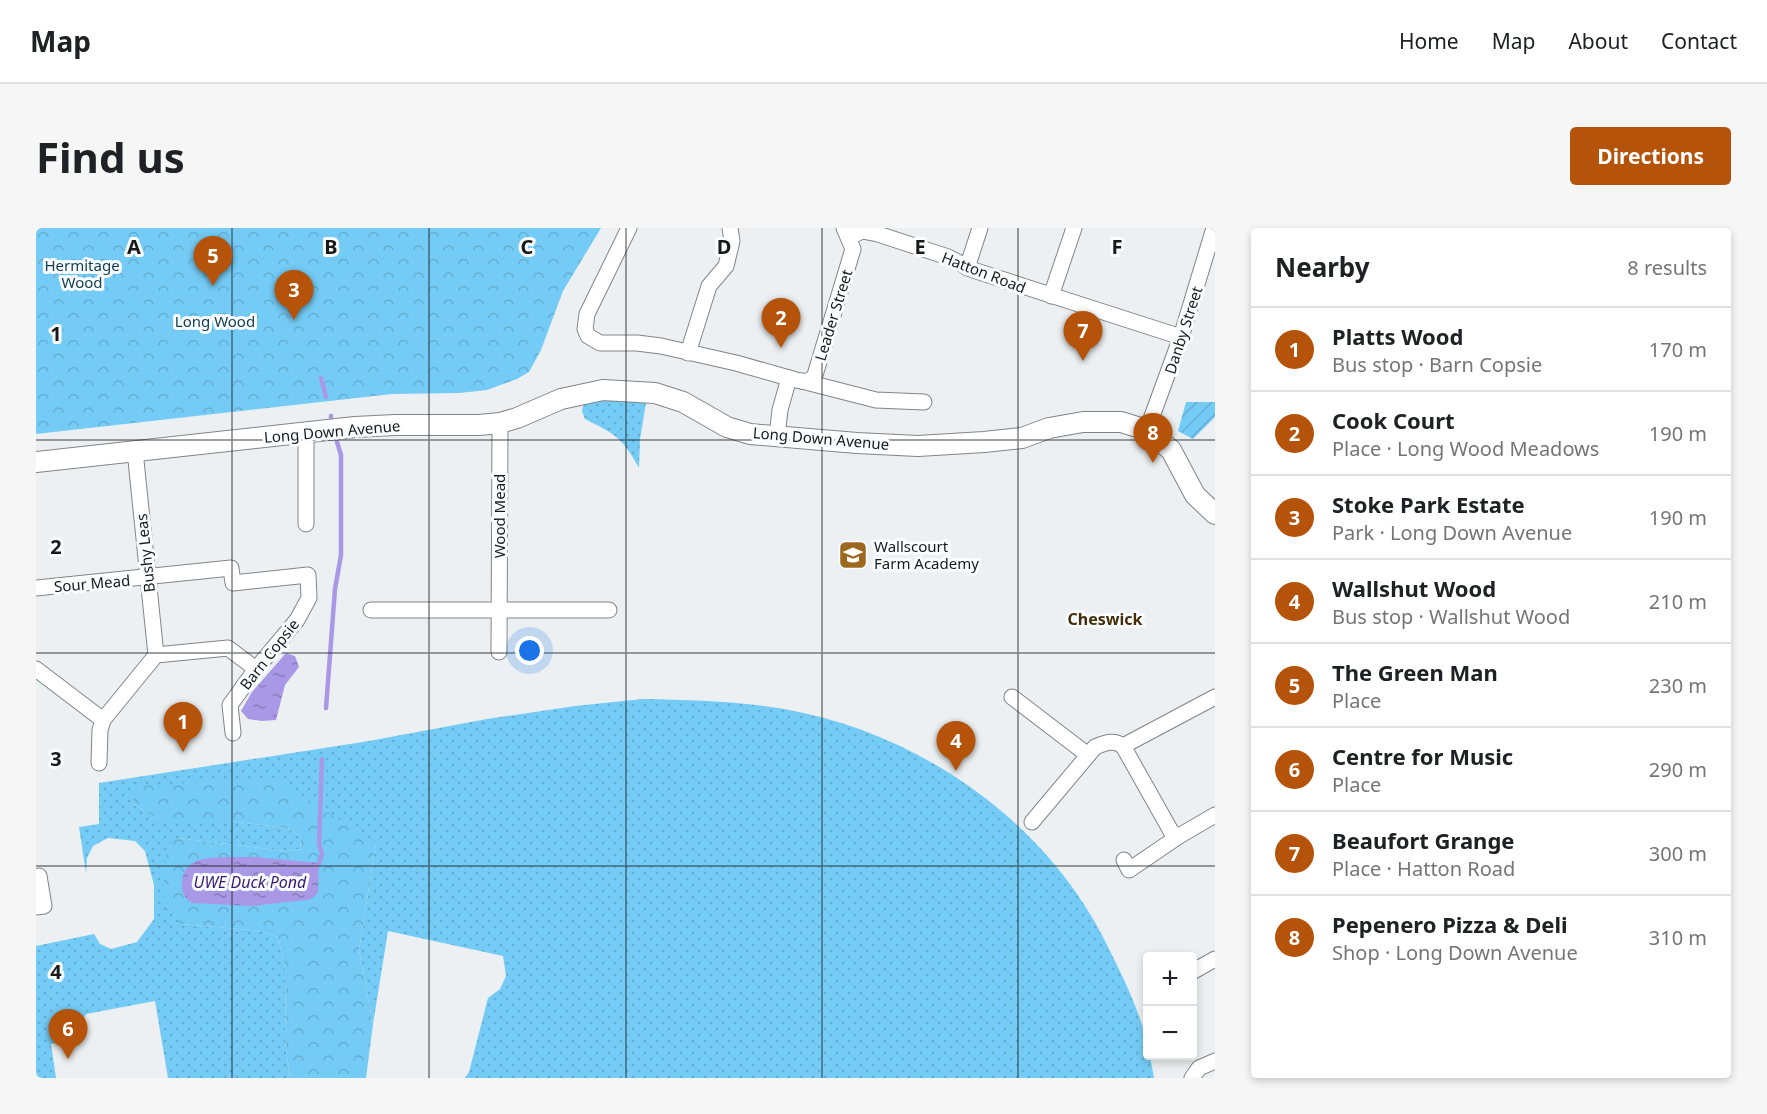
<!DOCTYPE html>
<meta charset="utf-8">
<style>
body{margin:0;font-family:"Noto Sans",sans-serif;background:#f6f6f6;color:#202124}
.controls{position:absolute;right:18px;bottom:18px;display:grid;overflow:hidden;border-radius:6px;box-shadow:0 3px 9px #0003}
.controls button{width:54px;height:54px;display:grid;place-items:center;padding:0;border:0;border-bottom:2px solid #e0e0e0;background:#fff;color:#202124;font:30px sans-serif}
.you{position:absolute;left:494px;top:423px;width:21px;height:21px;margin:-15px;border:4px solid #fff;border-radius:50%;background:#1a73e8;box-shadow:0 0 0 9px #1a73e833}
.badge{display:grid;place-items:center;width:39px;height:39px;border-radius:50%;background:#b45309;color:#fff;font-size:20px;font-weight:700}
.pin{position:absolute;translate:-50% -50px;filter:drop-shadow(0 2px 3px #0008)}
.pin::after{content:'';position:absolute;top:32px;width:21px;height:18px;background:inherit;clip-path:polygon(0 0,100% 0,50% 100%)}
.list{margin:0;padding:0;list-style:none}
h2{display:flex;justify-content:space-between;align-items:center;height:78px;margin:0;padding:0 24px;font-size:26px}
h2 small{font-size:20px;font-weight:400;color:#757577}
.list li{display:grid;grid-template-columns:39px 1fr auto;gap:18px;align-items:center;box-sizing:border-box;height:84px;padding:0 24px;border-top:2px solid #e0e0e0}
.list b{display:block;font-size:22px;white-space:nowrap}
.list p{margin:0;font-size:20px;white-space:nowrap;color:#757577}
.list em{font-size:20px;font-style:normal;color:#757577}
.map{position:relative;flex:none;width:1179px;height:850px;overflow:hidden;border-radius:6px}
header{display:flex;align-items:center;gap:36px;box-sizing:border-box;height:84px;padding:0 30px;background:#fff;border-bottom:2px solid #e0e0e0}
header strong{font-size:28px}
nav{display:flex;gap:33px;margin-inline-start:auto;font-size:21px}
.intro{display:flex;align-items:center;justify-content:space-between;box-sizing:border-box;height:144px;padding:0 36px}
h1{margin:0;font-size:42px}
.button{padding:15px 27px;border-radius:6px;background:#b45309;color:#fff;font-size:21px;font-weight:700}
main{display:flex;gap:36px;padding:0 36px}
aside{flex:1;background:#fff;border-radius:6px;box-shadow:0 3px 9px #0003}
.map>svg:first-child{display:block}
.grass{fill:url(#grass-dots)}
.forest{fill:url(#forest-crowns)}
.garden{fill:url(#garden-furrows)}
.water{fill:url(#water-ripples)}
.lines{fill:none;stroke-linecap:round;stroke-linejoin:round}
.stream{stroke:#a998e5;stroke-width:4.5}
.minor-casing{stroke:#818587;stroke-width:17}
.tertiary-casing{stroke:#818587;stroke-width:22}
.minor{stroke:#fff;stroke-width:15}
.tertiary{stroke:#fff;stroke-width:20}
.grid{fill:none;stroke:#181a1a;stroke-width:1.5;stroke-opacity:0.55}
.labels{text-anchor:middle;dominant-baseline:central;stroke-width:6;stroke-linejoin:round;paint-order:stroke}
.park-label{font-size:15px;fill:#144052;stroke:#fafdff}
.street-label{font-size:15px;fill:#181a1a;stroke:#fafdff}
.poi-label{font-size:15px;fill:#181a1a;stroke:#fafdff;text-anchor:start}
.neighbourhood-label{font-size:16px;font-weight:bold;fill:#462d0a;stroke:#fafdff}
.water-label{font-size:16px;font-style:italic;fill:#3a1872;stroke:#fafdff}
.grid-label{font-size:20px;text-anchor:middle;font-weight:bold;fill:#181a1a;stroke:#fafdff;stroke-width:6;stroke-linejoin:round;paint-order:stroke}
</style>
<header>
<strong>Map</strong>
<nav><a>Home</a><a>Map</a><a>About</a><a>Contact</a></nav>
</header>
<div class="intro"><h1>Find us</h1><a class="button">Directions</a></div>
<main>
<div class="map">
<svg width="1179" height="850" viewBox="0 0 1179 850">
<defs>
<pattern id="grass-dots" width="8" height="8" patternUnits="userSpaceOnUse" patternTransform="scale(1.5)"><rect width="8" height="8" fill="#74cbf5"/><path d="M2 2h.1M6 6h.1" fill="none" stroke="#64aed1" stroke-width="1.8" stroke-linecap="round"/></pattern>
<pattern id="forest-crowns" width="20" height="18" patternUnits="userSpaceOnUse" patternTransform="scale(1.5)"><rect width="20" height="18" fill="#74cbf5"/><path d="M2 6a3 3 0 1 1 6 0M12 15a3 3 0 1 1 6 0" fill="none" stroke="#64aed1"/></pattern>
<pattern id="garden-furrows" width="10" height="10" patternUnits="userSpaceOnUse" patternTransform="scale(1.5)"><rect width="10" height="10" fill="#74cbf5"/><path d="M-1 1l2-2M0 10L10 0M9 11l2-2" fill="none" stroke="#64aed1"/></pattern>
<pattern id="water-ripples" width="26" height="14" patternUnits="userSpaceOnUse" patternTransform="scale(1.5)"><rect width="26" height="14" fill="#a998e5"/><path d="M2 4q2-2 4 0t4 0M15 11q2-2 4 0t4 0" fill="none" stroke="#897bb9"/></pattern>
</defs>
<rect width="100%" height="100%" fill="#ecf0f2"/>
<g class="grass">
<path d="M611,169L604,211L603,240C586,209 579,206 549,191L546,183L549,170Z"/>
<path d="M607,471C654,472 701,473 748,481C885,505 1013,595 1073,721C1086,747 1112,799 1112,828H1114L1118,850H429L433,844L452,770L464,761L470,748L467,728L352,703L337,796L323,722L340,615L99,558L97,576L125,593H194L251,600L264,608L265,621L250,623L142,610L145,696L226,703L242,709L250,745L249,813L254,850H132L119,773L50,786L46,794L49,810L15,816L20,850H0V718L58,706L64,716L75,721L101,714L118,691V657L109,623L99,613L72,610L57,618L51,630L50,645L43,599L63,596V555L333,513L451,491L539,478Z"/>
</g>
<g class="forest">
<path d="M0,0H565L527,63L505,122L493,144L481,151L451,162L423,165L356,166L0,206Z"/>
<path d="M238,550L340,615L323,722L337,796L330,850H254L249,813L250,745L242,709L226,703L145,696L129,679L127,639L133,616L142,610L250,623L265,621L264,608L251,600L194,593H125L97,576L98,558Z"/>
</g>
<path class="garden" d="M1150,174H1179V189L1157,211L1142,203Z"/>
<g class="water">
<path d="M250,425L259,428L263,439L249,457L240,492L226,493L212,491L205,483L216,464Z"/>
<path d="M192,629H220L283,635L282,665L275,671L270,672L215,678L156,675C148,670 145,664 146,654C148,629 172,630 192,629Z"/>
</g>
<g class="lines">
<g class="stream">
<path d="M285,150L290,169"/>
<path d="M295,188V189"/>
<path d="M290,480L299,361L305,327V227L301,214"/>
<path d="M283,635L286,626L283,616L286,531"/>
</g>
<g class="minor-casing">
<g id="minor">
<path d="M593,0L551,86L549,101L552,108L564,115H601L625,118L700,135L753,150L744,182L741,208"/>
<path d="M814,9L826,3L842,6L912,29L937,42L1145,109"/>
<path d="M931,40L944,0"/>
<path d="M1015,68L1038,0"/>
<path d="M652,125L673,58L690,38L696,13L694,0"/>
<path d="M753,150C763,153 773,157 779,147L817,21L808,0"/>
<path d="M766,153L840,172L888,174"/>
<path d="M1111,202L1145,109L1178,0"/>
<path d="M270,204V296"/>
<path d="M99,223L120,427"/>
<path d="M0,360L195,340L197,355L272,347L273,370L261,392L220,441L194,477L197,505"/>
<path d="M335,382H573"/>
<path d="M463,424L464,195"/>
<path d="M0,441L67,492"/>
<path d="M976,469L1052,527"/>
<path d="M1087,518L1136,605L1143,608L1179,587"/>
<path d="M63,535L64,502L67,492L120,427L192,420L220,441"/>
<path d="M996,594L1059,519C1069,515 1077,511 1087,518L1179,469"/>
<path d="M1088,632L1093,642L1143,608"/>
<path d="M0,649L3,648L8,678L0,679"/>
<path d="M1156,744L1179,731"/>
<path d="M1156,850L1163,840L1179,833"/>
</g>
</g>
<g class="tertiary-casing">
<path id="tertiary" d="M0,234L319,199L359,197H443L464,195L481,190L525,171L567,162L619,165L647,174L691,199L714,206L821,215L882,218L948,214L986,210L1013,200L1047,194H1085L1111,202L1135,222L1159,267L1179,286"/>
</g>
<use href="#minor" class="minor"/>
<use href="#tertiary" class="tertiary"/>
</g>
<path class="grid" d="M196,0V850M393,0V850M590,0V850M786,0V850M982,0V850M0,212H1179M0,425H1179M0,638H1179"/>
<defs>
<g id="school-square" transform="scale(1.5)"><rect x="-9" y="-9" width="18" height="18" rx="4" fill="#9b681e" stroke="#fafdff"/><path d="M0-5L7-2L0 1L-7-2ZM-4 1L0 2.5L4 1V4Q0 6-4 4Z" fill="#fff"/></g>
</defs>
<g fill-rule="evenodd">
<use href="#school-square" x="817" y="327"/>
</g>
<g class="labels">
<g class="park-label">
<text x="46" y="37">Hermitage<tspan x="46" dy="17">Wood</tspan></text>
<text x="179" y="93">Long Wood</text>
</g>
<g class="street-label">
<text transform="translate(948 44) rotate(21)">Hatton Road</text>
<text transform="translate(797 87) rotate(-73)">Leader Street</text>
<text transform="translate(1147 102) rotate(-72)">Danby Street</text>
<text transform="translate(296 203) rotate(-5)">Long Down Avenue</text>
<text transform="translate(785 210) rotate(5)">Long Down Avenue</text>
<text transform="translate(463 288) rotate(-90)">Wood Mead</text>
<text transform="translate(109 325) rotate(-96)">Bushy Leas</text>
<text transform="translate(56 355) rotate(-5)">Sour Mead</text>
<text transform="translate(233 426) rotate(-52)">Barn Copsie</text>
</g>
<g class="poi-label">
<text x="838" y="318">Wallscourt<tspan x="838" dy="17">Farm Academy</tspan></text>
</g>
<g class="neighbourhood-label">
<text x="1069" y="391">Cheswick</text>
</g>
<g class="water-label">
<text x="214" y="654">UWE Duck Pond</text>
</g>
</g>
<g class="grid-label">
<text x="98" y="26">A</text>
<text x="295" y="26">B</text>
<text x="491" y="26">C</text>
<text x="688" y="26">D</text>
<text x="884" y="26">E</text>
<text x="1081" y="26">F</text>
<text x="20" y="113">1</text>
<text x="20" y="326">2</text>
<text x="20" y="538">3</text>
<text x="20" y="751">4</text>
</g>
</svg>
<div class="controls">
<button>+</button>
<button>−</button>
</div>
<div class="you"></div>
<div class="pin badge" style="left:147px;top:524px">1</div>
<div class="pin badge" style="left:745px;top:120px">2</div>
<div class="pin badge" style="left:258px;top:92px">3</div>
<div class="pin badge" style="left:920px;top:543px">4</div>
<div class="pin badge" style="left:177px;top:58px">5</div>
<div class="pin badge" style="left:32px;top:831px">6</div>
<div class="pin badge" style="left:1047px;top:133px">7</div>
<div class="pin badge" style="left:1117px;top:235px">8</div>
</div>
<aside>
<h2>Nearby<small>8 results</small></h2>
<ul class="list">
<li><span class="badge">1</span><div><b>Platts Wood</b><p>Bus stop · Barn Copsie</p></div><em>170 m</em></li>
<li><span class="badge">2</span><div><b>Cook Court</b><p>Place · Long Wood Meadows</p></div><em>190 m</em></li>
<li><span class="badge">3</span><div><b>Stoke Park Estate</b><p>Park · Long Down Avenue</p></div><em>190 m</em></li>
<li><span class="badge">4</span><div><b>Wallshut Wood</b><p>Bus stop · Wallshut Wood</p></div><em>210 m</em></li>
<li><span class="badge">5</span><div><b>The Green Man</b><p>Place</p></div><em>230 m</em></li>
<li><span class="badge">6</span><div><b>Centre for Music</b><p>Place</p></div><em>290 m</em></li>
<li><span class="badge">7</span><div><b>Beaufort Grange</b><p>Place · Hatton Road</p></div><em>300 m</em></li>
<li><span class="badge">8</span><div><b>Pepenero Pizza &amp; Deli</b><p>Shop · Long Down Avenue</p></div><em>310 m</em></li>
</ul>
</aside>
</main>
